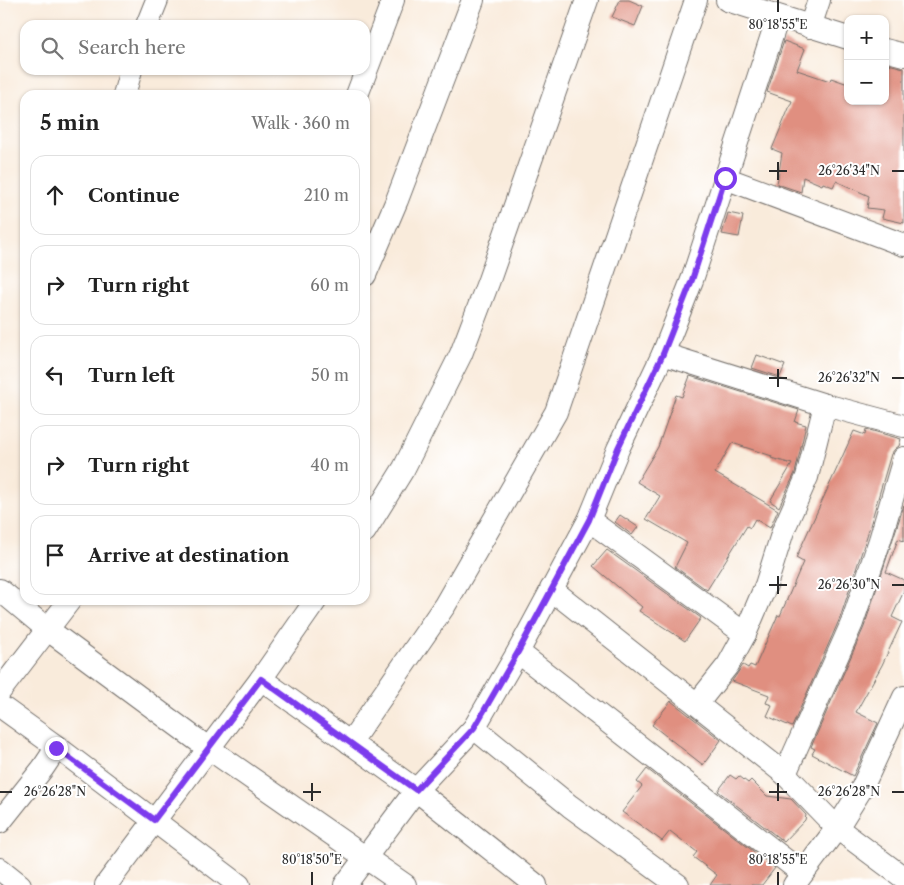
<!DOCTYPE html>
<meta charset="utf-8">
<style>
body{margin:0;font-family:"Libre Caslon Text",serif;background:#f2f2f2;color:#222}
.controls{position:absolute;right:15px;top:15px;display:grid;overflow:hidden;border-radius:10px;box-shadow:0 1px 4px #0004}
.controls button{width:45px;height:45px;display:grid;place-items:center;padding:0;border:0;border-bottom:1px solid #e0e0e0;background:#fff;color:#222;font:25px sans-serif}
.stop{position:absolute;width:15px;height:15px;margin:-11px;border:4px solid #7c3aed;border-radius:50%;background:#fff}
.stop.end{background:#7c3aed;border-color:#fff;box-shadow:0 1px 5px #0008}
.list{margin:0;padding:0;list-style:none}
h2{display:flex;justify-content:space-between;align-items:center;height:65px;margin:0;padding:0 20px;font-size:21px}
h2 small{font-size:16px;font-weight:400;color:#767676}
.list li{display:grid;grid-template-columns:32px 1fr auto;gap:15px;align-items:center;box-sizing:border-box;height:80px;margin:0 10px 10px;padding:0 10px;border:1px solid #e0e0e0;border-radius:15px}
.list b{display:block;font-size:19px;white-space:nowrap}
.list em{font-size:16px;font-style:normal;color:#767676}
.icon{flex:none;width:28px;height:28px;fill:none;stroke:currentColor;stroke-width:2;stroke-linecap:round;stroke-linejoin:round}
.map{position:relative;flex:none;width:904px;height:885px;overflow:hidden}
.search{position:absolute;background:#fff;box-shadow:0 1px 4px #0004;left:20px;top:20px;width:350px;height:55px;display:flex;align-items:center;gap:12px;box-sizing:border-box;padding:0 18px;border-radius:15px;color:#767676;font-size:19px}
.panel{position:absolute;background:#fff;box-shadow:0 1px 4px #0004;left:20px;top:90px;width:350px;height:515px;border-radius:15px}
.map>svg:first-child{display:block}
.building{fill:#e08f80}
.lines{fill:none;stroke-linecap:round;stroke-linejoin:round}
.minor-casing{stroke:#736e69;stroke-width:24}
.minor{stroke:#fff;stroke-width:22}
.route{stroke:#7c3aed;stroke-width:6}
.ticks{fill:none;stroke:#2b2b2b;stroke-width:2}
.ticks-label{font-size:12px;text-anchor:middle;fill:#2b2b2b;stroke:#fff;stroke-width:4;stroke-linejoin:round;paint-order:stroke}
</style>
<div class="map">
<svg width="904" height="885" viewBox="0 0 904 885">
<rect width="100%" height="100%" fill="#fff"/>
<filter id="ink" filterUnits="userSpaceOnUse"><feTurbulence type="fractalNoise" baseFrequency=".02" numOctaves="2"/><feDisplacementMap in="SourceGraphic" scale="10" xChannelSelector="R" yChannelSelector="G"/><feConvolveMatrix kernelMatrix="1 2 1 2 8 2 1 2 1" color-interpolation-filters="sRGB"/></filter>
<filter id="wash" filterUnits="userSpaceOnUse"><feTurbulence type="fractalNoise" baseFrequency=".0096" numOctaves="4" result="noise"/><feDisplacementMap in="SourceGraphic" scale="20" xChannelSelector="R" yChannelSelector="G"/><feGaussianBlur stdDeviation="1.12" result="paint"/><feColorMatrix in="noise" values="0 0 0 0 0 0 0 0 0 0 0 0 0 0 0 0 0 1.4 0 .05"/><feComposite in="paint" operator="in"/></filter>
<g filter="url(#wash)">
<rect width="100%" height="100%" fill="#f9ebdb"/>
<g id="blocks">
<g class="building">
<path d="M620,0H629L643,6L635,26L612,17Z"/>
<path d="M784,41L805,49L797,70L830,81L831,78L848,84V101H885V76L888,64L904,68V223L882,218L884,210L867,208L869,196L836,181L833,187L823,183L822,185L803,177L801,192L777,184L782,153L772,149L792,101L767,92Z"/>
<path d="M728,213L743,216L739,237L722,234Z"/>
<path d="M757,355L785,365L780,377L752,368Z"/>
<path d="M690,376L799,410L795,422L806,425L795,473L779,507L770,501L792,464L771,458L772,456L732,443L715,473L778,510L770,528L755,519L750,528L747,526L707,590L675,567L687,543L646,519L660,496L637,482L658,447L676,395L682,397Z"/>
<path d="M866,429L901,439L899,446L895,449L891,454L867,536L840,618L792,727L767,716L772,705L766,703L769,695L732,681L743,665L748,668L750,665L755,667L778,615L780,616L803,562L796,558L854,431L865,435Z"/>
<path d="M904,505V541L898,539L886,572L904,580V591L892,617L902,622L882,665L856,712L878,723L853,776L812,754L815,749L811,747L864,627Z"/>
<path d="M620,515L638,527L632,535L615,522Z"/>
<path d="M607,550L701,618L685,641L639,611L642,607L593,566Z"/>
<path d="M671,701L721,740L703,765L652,725Z"/>
<path d="M647,769L775,868L762,885H710L717,875L693,857L697,852L670,831L662,841L622,812L642,786L637,782Z"/>
<path d="M730,775L736,779L739,776L748,783L751,780L767,796L791,799L806,815L805,820L784,842L718,791Z"/>
</g>
</g>
</g>
<g filter="url(#ink)">
<use href="#blocks" fill-opacity="0" stroke="#736e69" stroke-width="1"/>
<g class="lines">
<g class="minor-casing">
<g id="minor">
<path d="M727,0L848,38"/>
<path d="M147,25L157,0"/>
<path d="M810,27L819,0"/>
<path d="M885,50L904,55"/>
<path d="M124,95L131,70"/>
<path d="M357,95L393,0"/>
<path d="M725,178L904,245"/>
<path d="M365,275L397,200L473,0"/>
<path d="M663,354L825,405L904,426"/>
<path d="M589,520L745,634"/>
<path d="M365,531L404,468L461,354L489,280L587,0"/>
<path d="M551,589L785,774L837,828L904,878"/>
<path d="M0,590L47,629L208,748L405,885"/>
<path d="M518,652L802,873"/>
<path d="M261,679L416,790L536,885"/>
<path d="M0,691L70,600"/>
<path d="M697,704L728,665L745,634L766,585L783,531L807,477L825,405"/>
<path d="M0,706L57,747L43,768L0,822"/>
<path d="M474,728L570,806L678,885"/>
<path d="M350,743L445,605L556,412L696,0"/>
<path d="M57,747L239,885"/>
<path d="M785,774L852,623L880,540L904,458"/>
<path d="M0,869L20,885"/>
<path d="M106,885L261,679L316,600"/>
<path d="M345,885L416,790L474,728L518,652L589,520L618,449L663,354L692,280L778,17"/>
<path d="M794,885L837,828L862,788L904,697"/>
</g>
</g>
<use href="#minor" class="minor"/>
</g>
</g>
<g class="lines" filter="url(#ink)">
<path class="route" d="M56,748L154,820L261,679L416,790L474,728L518,652L589,520L618,448L663,354L692,280L725,178"/>
</g>
<path class="ticks" d="M778,0V12M778,162V180M769,171H787M892,171H904M778,369V387M769,378H787M892,378H904M778,576V594M769,585H787M892,585H904M312,783V801M778,783V801M0,792H12M303,792H321M769,792H787M892,792H904M312,872V885M778,872V885"/>
<g class="ticks-label">
<text x="778" y="29">80°18'55"E</text>
<text x="849" y="175">26°26'34"N</text>
<text x="849" y="382">26°26'32"N</text>
<text x="849" y="589">26°26'30"N</text>
<text x="55" y="796">26°26'28"N</text>
<text x="849" y="796">26°26'28"N</text>
<text x="312" y="864">80°18'50"E</text>
<text x="778" y="864">80°18'55"E</text>
</g>
</svg>
<div class="controls">
<button>+</button>
<button>−</button>
</div>
<div class="stop" style="left:725px;top:178px"></div>
<div class="stop end" style="left:56px;top:748px"></div>
<div class="search"><svg class="icon" aria-label="search" viewBox="0 0 24 24"><circle cx="10" cy="10" r="6"/><path d="M15 15l6 6"/></svg>Search here</div>
<section class="panel">
<h2>5 min<small>Walk · 360 m</small></h2>
<ul class="list">
<li><svg class="icon" aria-label="ahead" viewBox="0 0 24 24"><path d="M12 20V5M6 11l6-6 6 6"/></svg><div><b>Continue</b></div><em>210 m</em></li>
<li><svg class="icon" aria-label="right" viewBox="0 0 24 24"><path d="M7 20v-9h11M14 6l5 5-5 5"/></svg><div><b>Turn right</b></div><em>60 m</em></li>
<li><svg class="icon" aria-label="left" viewBox="0 0 24 24"><path d="M17 20v-9H6M10 6l-5 5 5 5"/></svg><div><b>Turn left</b></div><em>50 m</em></li>
<li><svg class="icon" aria-label="right" viewBox="0 0 24 24"><path d="M7 20v-9h11M14 6l5 5-5 5"/></svg><div><b>Turn right</b></div><em>40 m</em></li>
<li><svg class="icon" aria-label="arrive" viewBox="0 0 24 24"><path d="M6 21V4h12l-3 4 3 4H6"/></svg><div><b>Arrive at destination</b></div></li>
</ul>
</section>
</div>
